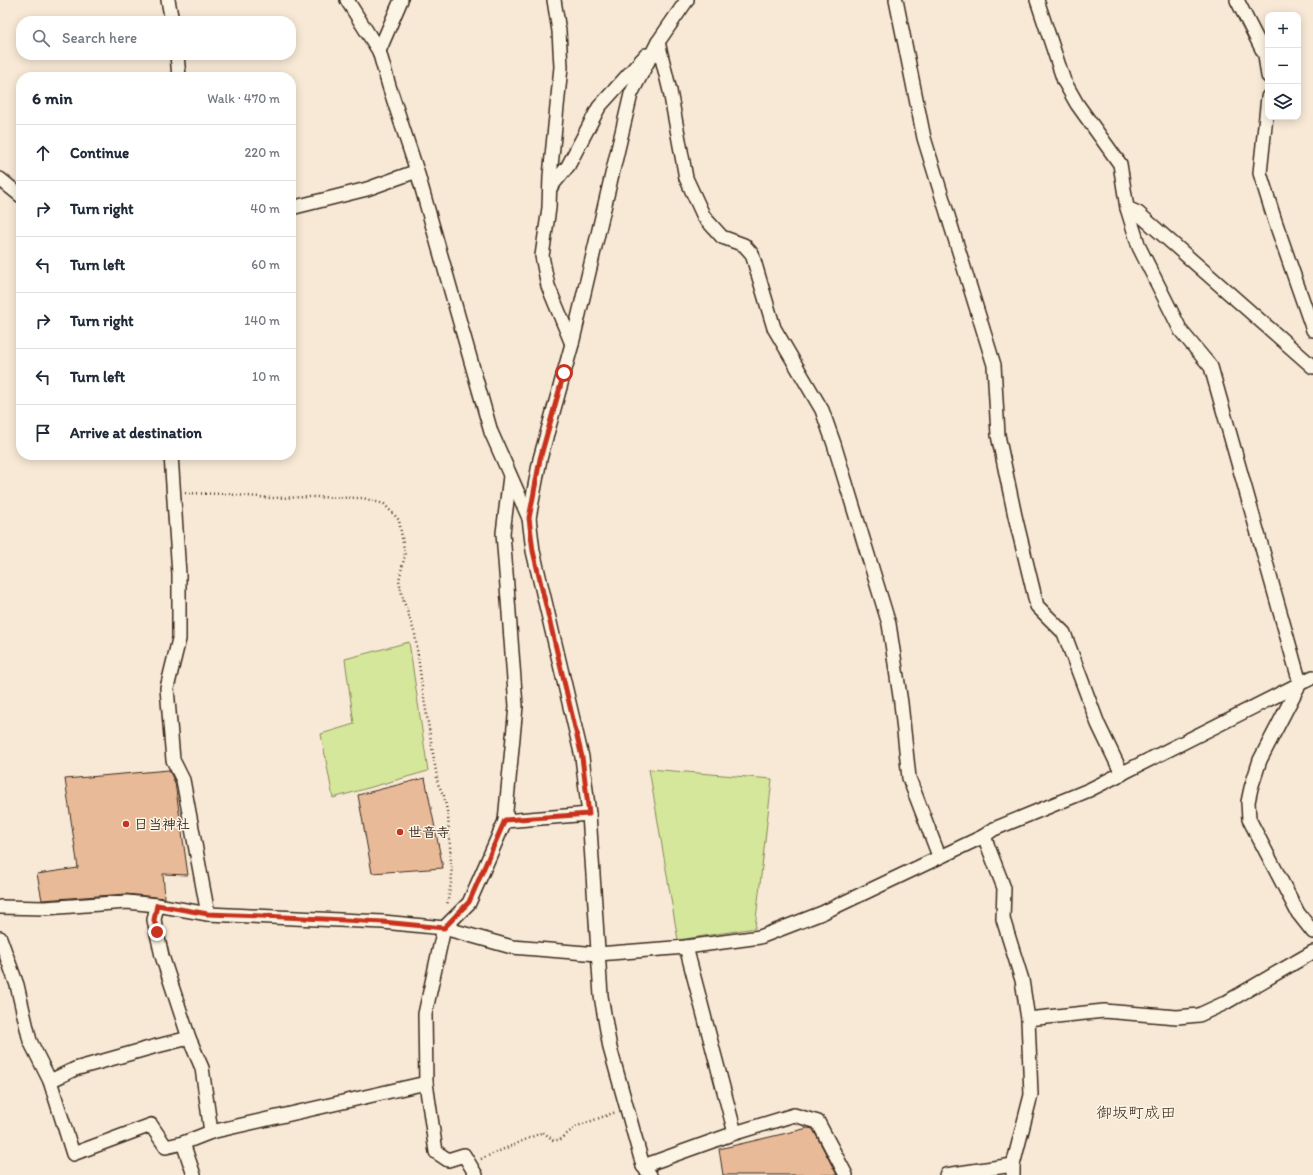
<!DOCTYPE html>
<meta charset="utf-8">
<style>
body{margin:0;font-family:Itim,"Klee One",sans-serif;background:#f2f2f3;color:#1f2937}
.controls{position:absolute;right:12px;top:12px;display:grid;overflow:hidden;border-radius:8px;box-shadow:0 2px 10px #0003}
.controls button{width:36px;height:36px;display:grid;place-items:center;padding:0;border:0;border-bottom:1px solid #e0e1e3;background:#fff;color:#1f2937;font:20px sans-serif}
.stop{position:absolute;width:12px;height:12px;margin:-9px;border:3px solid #c8321e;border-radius:50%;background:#fff}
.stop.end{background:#c8321e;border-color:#fff;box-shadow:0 1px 4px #0008}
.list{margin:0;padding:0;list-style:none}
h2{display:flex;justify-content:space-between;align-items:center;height:52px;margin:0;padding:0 16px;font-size:17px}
h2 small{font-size:13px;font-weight:400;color:#747a83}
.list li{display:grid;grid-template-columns:26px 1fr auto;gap:12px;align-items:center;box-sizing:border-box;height:56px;padding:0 16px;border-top:1px solid #e0e1e3}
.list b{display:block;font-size:15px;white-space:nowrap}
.list em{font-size:13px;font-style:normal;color:#747a83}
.icon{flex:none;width:22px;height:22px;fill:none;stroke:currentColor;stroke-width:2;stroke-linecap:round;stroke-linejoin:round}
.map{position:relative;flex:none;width:1313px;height:1175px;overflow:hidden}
.search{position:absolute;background:#fff;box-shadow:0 2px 10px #0003;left:16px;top:16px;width:280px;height:44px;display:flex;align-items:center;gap:10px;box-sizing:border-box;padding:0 14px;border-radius:16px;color:#747a83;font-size:15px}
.panel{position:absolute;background:#fff;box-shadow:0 2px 10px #0003;left:16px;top:72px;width:280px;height:388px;border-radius:16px}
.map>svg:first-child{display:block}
.green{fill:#d5e79b;stroke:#88885c}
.building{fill:#e8ba98;stroke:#3b2a1e}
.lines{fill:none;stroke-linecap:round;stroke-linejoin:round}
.minor-casing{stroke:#3b2a1e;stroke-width:16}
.path{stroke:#3b2a1e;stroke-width:2.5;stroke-dasharray:1 3;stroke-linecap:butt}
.minor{stroke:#fcf5e5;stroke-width:13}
.route{stroke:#c8321e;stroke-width:5}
.poi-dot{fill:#c8321e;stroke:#fcf5e5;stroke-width:1.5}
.labels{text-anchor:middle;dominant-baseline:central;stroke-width:3;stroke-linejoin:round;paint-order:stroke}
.poi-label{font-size:14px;font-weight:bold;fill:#3b2a1e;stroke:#fcf5e5;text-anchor:start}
.quarter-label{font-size:16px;fill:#3b2a1e;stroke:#fcf5e5}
</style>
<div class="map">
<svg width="1313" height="1175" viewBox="0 0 1313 1175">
<rect width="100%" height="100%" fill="#f8e9d6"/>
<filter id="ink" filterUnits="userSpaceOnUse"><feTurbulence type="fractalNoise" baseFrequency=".025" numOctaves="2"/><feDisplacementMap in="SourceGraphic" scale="8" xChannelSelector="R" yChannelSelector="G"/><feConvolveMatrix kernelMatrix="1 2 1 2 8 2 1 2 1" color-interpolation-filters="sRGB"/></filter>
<g filter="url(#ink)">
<g class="green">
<path d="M409,642L428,771L333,798L321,734L354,724L345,659Z"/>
<path d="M649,769L772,779L755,928L678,940Z"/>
</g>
<g class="building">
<path d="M169,770L175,783L188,875L163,874L165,898L126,894L42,900L37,874L78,868L65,779Z"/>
<path d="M425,778L443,868L372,873L358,795Z"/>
<path d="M808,1128L813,1129L837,1175H723L719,1149Z"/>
</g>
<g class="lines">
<g class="minor-casing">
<g id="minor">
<path d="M168,0L172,21"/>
<path d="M347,0L379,51L389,86L417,171L491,432L529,518"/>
<path d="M554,0L559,31L561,67L550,176L549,208L542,256L548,286L572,344"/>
<path d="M896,0L924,138L994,365L998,435L1015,516L1037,606L1064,633L1098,724L1122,774"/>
<path d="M1037,0L1064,81L1077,104L1120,164L1127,208L1138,213L1313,367"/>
<path d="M1237,0L1265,55L1268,76"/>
<path d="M658,42L670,91L686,178L704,217L722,237L744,245L752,254L774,328L822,410L834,444L889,624L901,703L909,778L939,856"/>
<path d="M379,51L401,0"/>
<path d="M177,55L179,77"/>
<path d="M1268,97L1260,173L1275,221L1313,330"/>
<path d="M0,179L21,196"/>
<path d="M550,188L568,166L599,107L646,55"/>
<path d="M291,208L367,189L417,171"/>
<path d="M1127,208L1139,247L1181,331L1211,367L1300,683L1260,760L1251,788L1248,802L1249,819L1298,913L1313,932"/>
<path d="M171,455L179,574V639L167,688L173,760L183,780L208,914"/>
<path d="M505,821L516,706L503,533L510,476"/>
<path d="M984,836L1004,888L1003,919L1022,980L1028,1019L1031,1095L1013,1165V1175"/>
<path d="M157,905L154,920L162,956L189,1038L202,1068L211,1132"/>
<path d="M0,907L45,908L127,902L157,905L208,914L383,922L444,928L512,947L598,954L686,947L760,937L822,913L984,836L994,829L1089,790L1313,677"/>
<path d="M0,938L17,985L30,1041L50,1081L73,1154L151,1125L166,1147L183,1143"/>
<path d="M686,947L735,1133"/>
<path d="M1028,1019L1104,1011L1177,1017L1199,1015L1225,1003L1313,952"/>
<path d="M50,1081L75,1069L153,1047L189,1038"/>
<path d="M643,1166L735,1133L794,1115L818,1122L846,1175"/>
<path d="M194,1175L183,1143L211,1132L426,1083"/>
<path d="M476,1175L464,1155L448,1160L436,1152L426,1083L425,1014L444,928L469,903L505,821L589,814"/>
<path d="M650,1175L643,1166L610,1048L601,996L589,814L582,757L533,551L529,518L540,459L572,344L631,94L658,42L687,0"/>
<path d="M946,1175L1013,1165"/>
</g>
</g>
<g class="path">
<path d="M185,493L225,494L271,498L313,497L363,498L384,504L399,520L405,555L399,580L403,599L415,634L422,686L438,784L444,796L448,816L452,877L447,906"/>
<path d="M481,1159L543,1132L553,1140H560L575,1127L616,1112"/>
</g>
<use href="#minor" class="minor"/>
</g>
</g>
<g class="lines" filter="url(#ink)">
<path class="route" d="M157,932L154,920L157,905L208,914L284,917L383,922L444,928L469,902L505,820L589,814L582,757L533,551L529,518L532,503L540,459L564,373"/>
</g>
<g class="poi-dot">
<circle cx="126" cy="824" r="4"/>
<circle cx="400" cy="832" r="4"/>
</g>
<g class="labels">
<g class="poi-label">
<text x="134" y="824">日当神社</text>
<text x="408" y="832">世音寺</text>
</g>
<g class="quarter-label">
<text x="1136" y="1112">御坂町成田</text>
</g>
</g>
</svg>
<div class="controls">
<button>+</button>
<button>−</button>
<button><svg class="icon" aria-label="layers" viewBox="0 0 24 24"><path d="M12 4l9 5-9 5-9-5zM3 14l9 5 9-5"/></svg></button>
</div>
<div class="stop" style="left:564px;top:373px"></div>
<div class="stop end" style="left:157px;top:932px"></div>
<div class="search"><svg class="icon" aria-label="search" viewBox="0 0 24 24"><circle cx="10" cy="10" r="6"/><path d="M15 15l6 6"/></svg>Search here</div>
<section class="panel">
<h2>6 min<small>Walk · 470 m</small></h2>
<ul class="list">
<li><svg class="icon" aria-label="ahead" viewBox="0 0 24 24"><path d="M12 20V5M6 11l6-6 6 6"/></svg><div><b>Continue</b></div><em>220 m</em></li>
<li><svg class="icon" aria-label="right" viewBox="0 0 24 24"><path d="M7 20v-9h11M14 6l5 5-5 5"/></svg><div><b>Turn right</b></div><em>40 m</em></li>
<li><svg class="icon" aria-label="left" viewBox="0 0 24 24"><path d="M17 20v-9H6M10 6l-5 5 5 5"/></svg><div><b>Turn left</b></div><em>60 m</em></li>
<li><svg class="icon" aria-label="right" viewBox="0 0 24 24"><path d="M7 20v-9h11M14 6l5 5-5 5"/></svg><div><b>Turn right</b></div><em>140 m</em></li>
<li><svg class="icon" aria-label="left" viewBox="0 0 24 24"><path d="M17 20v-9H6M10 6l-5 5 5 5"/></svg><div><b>Turn left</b></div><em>10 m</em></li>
<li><svg class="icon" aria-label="arrive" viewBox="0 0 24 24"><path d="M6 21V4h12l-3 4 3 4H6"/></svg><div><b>Arrive at destination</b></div></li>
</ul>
</section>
</div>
